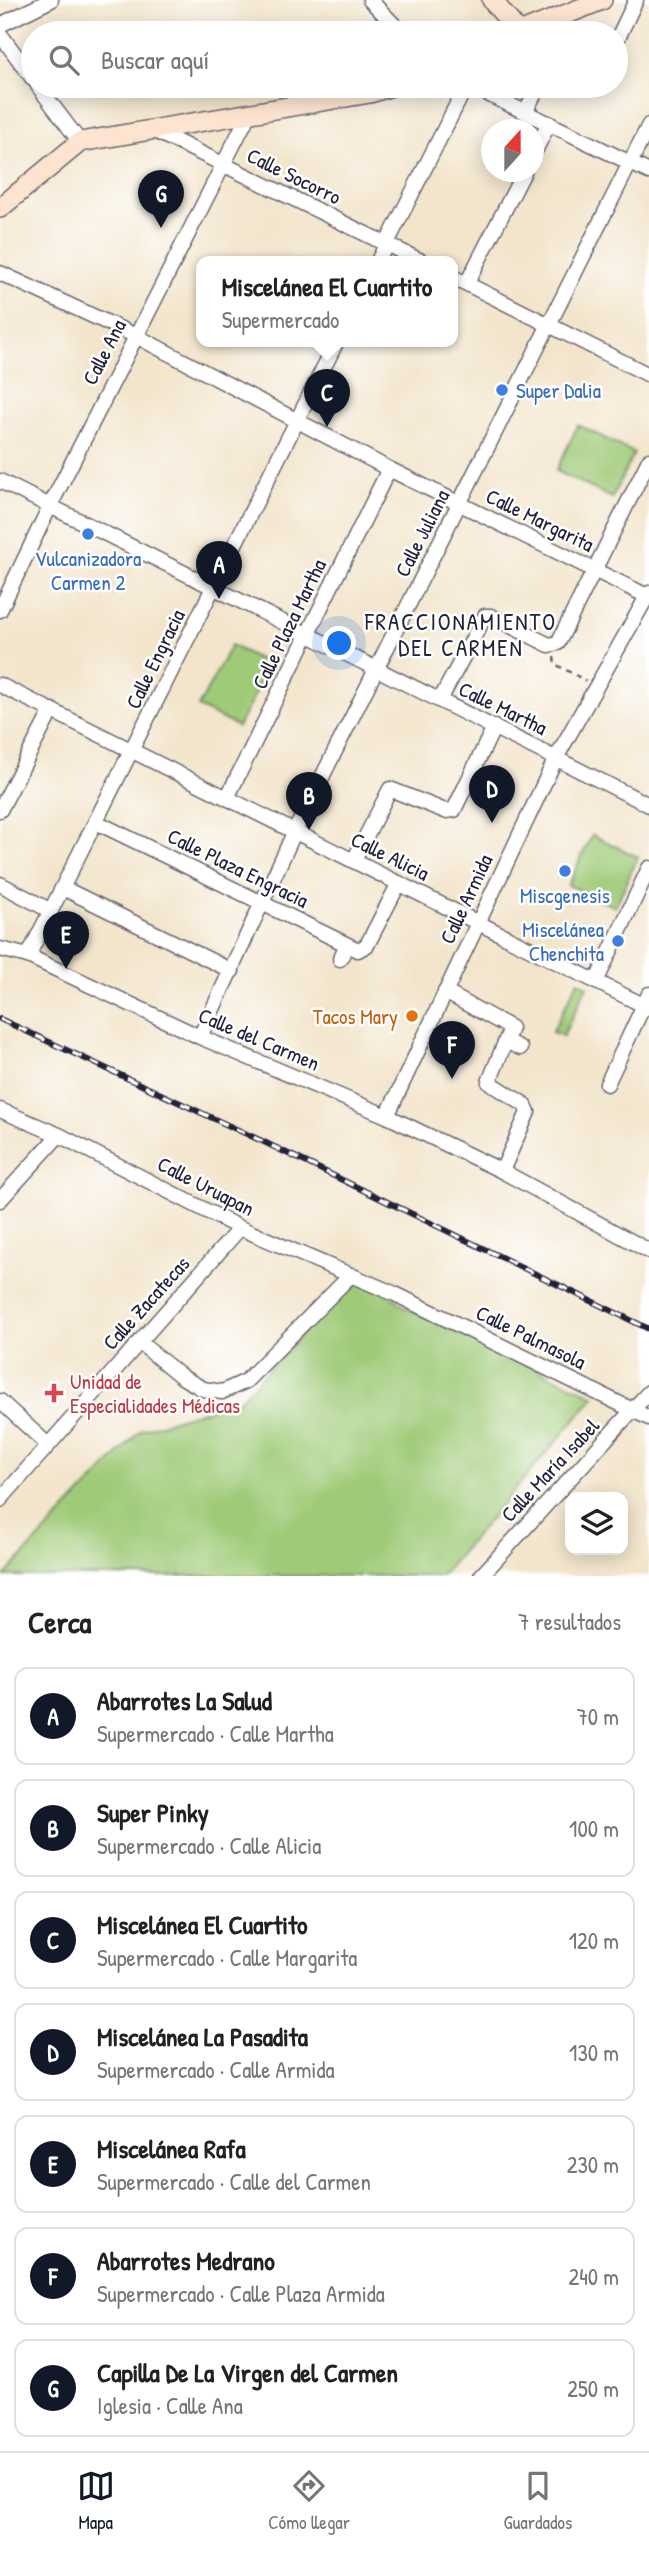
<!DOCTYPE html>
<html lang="es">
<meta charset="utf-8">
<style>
body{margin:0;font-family:"Patrick Hand",sans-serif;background:#f2f2f2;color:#222}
.controls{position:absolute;right:21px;bottom:21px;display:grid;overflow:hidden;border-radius:14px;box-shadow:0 4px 18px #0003}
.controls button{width:63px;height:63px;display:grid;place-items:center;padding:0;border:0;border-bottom:2px solid #e0e0e0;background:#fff;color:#222;font:35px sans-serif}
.compass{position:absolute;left:481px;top:119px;width:63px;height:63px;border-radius:50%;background:#fff;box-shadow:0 4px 18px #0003;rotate:21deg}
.you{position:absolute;left:340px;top:644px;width:24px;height:24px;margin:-18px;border:5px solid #fff;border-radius:50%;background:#1a73e8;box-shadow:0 0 0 10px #1a73e833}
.badge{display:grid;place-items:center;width:46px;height:46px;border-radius:50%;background:#111827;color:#fff;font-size:23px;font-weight:700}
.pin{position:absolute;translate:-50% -58px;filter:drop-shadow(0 2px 4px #0008)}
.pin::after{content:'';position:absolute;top:37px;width:24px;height:21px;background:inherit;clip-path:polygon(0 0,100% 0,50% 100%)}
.popup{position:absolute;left:196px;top:256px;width:262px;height:91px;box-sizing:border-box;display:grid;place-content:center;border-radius:14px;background:#fff;filter:drop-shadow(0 2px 5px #0005);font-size:23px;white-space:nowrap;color:#767676}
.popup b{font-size:26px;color:#222}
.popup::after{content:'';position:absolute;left:50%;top:100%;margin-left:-14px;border:14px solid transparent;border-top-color:#fff}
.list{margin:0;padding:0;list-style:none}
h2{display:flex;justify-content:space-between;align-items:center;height:91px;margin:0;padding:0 28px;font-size:30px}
h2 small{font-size:23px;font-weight:400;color:#767676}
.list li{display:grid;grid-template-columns:46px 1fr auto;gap:21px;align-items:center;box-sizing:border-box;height:98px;margin:0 14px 14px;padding:0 14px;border:2px solid #e0e0e0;border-radius:14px}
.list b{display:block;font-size:26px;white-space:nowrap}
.list p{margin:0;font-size:23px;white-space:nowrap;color:#767676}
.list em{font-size:23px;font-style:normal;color:#767676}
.icon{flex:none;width:38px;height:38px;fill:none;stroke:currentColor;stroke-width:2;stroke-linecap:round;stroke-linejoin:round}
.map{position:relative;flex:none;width:649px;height:1576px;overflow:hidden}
.search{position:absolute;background:#fff;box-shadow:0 4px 18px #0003;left:21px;right:21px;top:21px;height:77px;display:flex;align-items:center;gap:18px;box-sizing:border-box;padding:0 24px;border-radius:38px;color:#767676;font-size:26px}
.sheet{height:875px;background:#fff}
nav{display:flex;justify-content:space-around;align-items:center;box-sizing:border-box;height:98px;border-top:2px solid #e0e0e0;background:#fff;font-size:19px;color:#767676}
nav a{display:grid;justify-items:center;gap:4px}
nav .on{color:#111827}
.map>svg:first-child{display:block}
.green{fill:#9fca77;stroke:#607659;stroke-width:2}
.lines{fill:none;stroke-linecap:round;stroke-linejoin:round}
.street-casing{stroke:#6b666e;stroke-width:17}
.secondary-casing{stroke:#6b666e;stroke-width:22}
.path{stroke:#6b666e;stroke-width:2.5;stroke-dasharray:5 5;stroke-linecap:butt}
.street{stroke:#fff;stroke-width:14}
.secondary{stroke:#fde4d0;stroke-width:19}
.rail-casing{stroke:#22223b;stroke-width:6}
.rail{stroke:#fff;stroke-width:3.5;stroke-dasharray:10;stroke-linecap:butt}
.shop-dot{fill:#3f7fe0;stroke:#fff;stroke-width:2.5}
.food-dot{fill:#e8710a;stroke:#fff;stroke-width:2.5}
.health-dot{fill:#e0444e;stroke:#fff;stroke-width:2.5}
.labels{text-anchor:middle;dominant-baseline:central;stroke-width:5;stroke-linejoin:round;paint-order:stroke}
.street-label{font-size:21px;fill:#22223b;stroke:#fff}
.shop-label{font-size:21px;fill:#366cbe;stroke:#fff}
.food-label{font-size:21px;fill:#c56008;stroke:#fff;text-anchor:end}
.health-label{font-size:21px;fill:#be3a42;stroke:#fff;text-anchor:start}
.neighbourhood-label{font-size:23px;letter-spacing:2px;fill:#22223b;stroke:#fff}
</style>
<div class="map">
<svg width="649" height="1576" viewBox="0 0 649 1576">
<rect width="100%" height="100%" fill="#fff"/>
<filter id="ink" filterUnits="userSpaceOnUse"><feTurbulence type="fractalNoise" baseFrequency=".0143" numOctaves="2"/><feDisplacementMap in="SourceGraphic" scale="14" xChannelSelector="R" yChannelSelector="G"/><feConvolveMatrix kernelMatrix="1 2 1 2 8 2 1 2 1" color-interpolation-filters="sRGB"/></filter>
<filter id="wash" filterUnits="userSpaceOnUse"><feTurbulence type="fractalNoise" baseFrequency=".00686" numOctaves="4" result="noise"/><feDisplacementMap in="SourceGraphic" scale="28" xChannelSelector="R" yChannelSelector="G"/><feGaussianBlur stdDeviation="1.57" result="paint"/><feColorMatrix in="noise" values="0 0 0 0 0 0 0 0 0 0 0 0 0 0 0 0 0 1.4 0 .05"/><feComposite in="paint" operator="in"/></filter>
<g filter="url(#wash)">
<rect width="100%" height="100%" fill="#f3e5cc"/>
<g class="green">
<path d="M578,425L634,453L612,498L556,471Z"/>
<path d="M231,645L270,665L238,727L198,707Z"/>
<path d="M592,835L638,857L615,907L568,885Z"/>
<path d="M578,981L587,986L563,1036L552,1032Z"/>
<path d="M359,1284L387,1293L408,1309L595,1396L441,1576H4L141,1430L239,1400L335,1299Z"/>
</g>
</g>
<g filter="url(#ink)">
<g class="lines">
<g class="street-casing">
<g id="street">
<path d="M370,0L402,33"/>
<path d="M0,25L51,0"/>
<path d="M0,34L33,79"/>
<path d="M616,42L636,0"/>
<path d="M38,86L80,142"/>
<path d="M471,86L649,172"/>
<path d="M525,112L539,86"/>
<path d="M151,129L421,261"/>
<path d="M534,153L549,123"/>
<path d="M378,261L466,86"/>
<path d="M0,273L136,336L389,469L649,597"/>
<path d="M453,277L649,375"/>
<path d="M467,283L524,172"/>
<path d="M0,481L649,805"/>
<path d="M0,610L50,506L249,114"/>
<path d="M0,685L649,1008"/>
<path d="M440,700L485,616H491L549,645L558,643L649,460"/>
<path d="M227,798L389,469"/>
<path d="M0,810L52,710"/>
<path d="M96,822L358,950L367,945L399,883"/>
<path d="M354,860L390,789L445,811L454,810L494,727"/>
<path d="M0,884L51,911"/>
<path d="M63,888L232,971"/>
<path d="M0,949L28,956L200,1037L387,1116L502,1171L528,1112L525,1105L489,1082L511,1028L445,992"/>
<path d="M28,956L337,341"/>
<path d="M340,959L347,945"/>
<path d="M596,982L649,868"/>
<path d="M200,1037L294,833L649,125"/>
<path d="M506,1041L520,1048"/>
<path d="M607,1084L649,994"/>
<path d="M0,1110L59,1135L240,1228L395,1294L649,1418"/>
<path d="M387,1116L556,758L649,593"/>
<path d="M502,1171L649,1251"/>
<path d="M0,1200L59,1135"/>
<path d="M139,1342L182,1377L203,1389L222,1392L246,1381L351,1275"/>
<path d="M0,1401L48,1445"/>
<path d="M0,1500L240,1228"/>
<path d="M481,1576L649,1392"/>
</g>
</g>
<g class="secondary-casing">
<g id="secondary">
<path d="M492,0L519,33"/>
<path d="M519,33L602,0"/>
<path d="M0,208L80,142L370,93L392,86"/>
</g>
</g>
<path class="path" d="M554,657L555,664L586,681"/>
<use href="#street" class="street"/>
<use href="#secondary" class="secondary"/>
<g class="rail-casing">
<path id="rail" d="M0,1019L264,1142L649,1329"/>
</g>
<use href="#rail" class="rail"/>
</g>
</g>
<g class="shop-dot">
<circle cx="502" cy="390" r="7"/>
<circle cx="88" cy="534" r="7"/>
<circle cx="565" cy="871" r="7"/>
<circle cx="618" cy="941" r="7"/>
</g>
<circle class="food-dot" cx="412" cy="1016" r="7"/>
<path class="health-dot" d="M50.5 1382.5h7v7h7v7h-7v7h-7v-7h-7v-7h7z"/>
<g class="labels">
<g class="street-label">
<text transform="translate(294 176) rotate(26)">Calle Socorro</text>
<text transform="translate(104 352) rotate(-63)">Calle Ana</text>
<text transform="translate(540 520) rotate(26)">Calle Margarita</text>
<text transform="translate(422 533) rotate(-63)">Calle Juliana</text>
<text transform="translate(289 624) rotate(-64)">Calle Plaza Martha</text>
<text transform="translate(155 659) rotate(-64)">Calle Engracia</text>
<text transform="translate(503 708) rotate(26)">Calle Martha</text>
<text transform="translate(390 856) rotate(26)">Calle Alicia</text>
<text transform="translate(238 868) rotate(26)">Calle Plaza Engracia</text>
<text transform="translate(466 899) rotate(-65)">Calle Armida</text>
<text transform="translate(259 1039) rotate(23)">Calle del Carmen</text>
<text transform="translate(206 1186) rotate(27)">Calle Uruapan</text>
<text transform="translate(146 1303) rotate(-48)">Calle Zacatecas</text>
<text transform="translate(531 1337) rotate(26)">Calle Palmasola</text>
<text transform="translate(550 1470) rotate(-47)">Calle María Isabel</text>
</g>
<g class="shop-label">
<text x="516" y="390" text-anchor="start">Super Dalia</text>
<text x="88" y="558">Vulcanizadora<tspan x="88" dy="24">Carmen 2</tspan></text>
<text x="565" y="895">Miscgenesis</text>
<text x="604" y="929" text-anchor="end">Miscelánea<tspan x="604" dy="24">Chenchita</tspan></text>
</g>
<g class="food-label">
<text x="398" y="1016">Tacos Mary</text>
</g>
<g class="health-label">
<text x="70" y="1381">Unidad de<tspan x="70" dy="24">Especialidades Médicas</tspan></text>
</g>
<g class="neighbourhood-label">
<text x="461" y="621">FRACCIONAMIENTO<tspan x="461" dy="26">DEL CARMEN</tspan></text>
</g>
</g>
</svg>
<div class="controls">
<button><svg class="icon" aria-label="layers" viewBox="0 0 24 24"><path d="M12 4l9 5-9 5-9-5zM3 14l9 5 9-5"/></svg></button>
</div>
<svg class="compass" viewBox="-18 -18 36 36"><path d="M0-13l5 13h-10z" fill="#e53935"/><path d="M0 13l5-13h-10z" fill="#767676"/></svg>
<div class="you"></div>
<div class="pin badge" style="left:219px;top:599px">A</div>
<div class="pin badge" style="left:309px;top:830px">B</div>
<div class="pin badge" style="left:327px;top:427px">C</div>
<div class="popup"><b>Miscelánea El Cuartito</b>Supermercado</div>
<div class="pin badge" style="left:492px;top:823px">D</div>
<div class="pin badge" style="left:66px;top:969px">E</div>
<div class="pin badge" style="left:452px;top:1079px">F</div>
<div class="pin badge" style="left:161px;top:228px">G</div>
<div class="search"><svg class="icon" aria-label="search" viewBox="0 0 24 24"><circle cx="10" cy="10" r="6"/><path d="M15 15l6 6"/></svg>Buscar aquí</div>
</div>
<section class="sheet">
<h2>Cerca<small>7 resultados</small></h2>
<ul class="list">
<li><span class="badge">A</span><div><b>Abarrotes La Salud</b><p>Supermercado · Calle Martha</p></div><em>70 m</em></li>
<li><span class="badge">B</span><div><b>Super Pinky</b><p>Supermercado · Calle Alicia</p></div><em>100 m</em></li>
<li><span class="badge">C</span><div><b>Miscelánea El Cuartito</b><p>Supermercado · Calle Margarita</p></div><em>120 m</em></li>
<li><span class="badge">D</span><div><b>Miscelánea La Pasadita</b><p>Supermercado · Calle Armida</p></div><em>130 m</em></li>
<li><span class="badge">E</span><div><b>Miscelánea Rafa</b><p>Supermercado · Calle del Carmen</p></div><em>230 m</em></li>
<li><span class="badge">F</span><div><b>Abarrotes Medrano</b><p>Supermercado · Calle Plaza Armida</p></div><em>240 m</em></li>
<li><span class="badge">G</span><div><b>Capilla De La Virgen del Carmen</b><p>Iglesia · Calle Ana</p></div><em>250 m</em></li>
</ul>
</section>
<nav>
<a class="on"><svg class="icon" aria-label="map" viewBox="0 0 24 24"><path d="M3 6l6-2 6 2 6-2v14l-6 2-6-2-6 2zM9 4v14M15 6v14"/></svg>Mapa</a>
<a><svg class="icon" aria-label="directions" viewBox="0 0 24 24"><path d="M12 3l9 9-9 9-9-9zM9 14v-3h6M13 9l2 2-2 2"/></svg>Cómo llegar</a>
<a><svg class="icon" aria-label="saved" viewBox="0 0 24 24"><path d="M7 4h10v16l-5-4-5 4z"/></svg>Guardados</a>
</nav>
